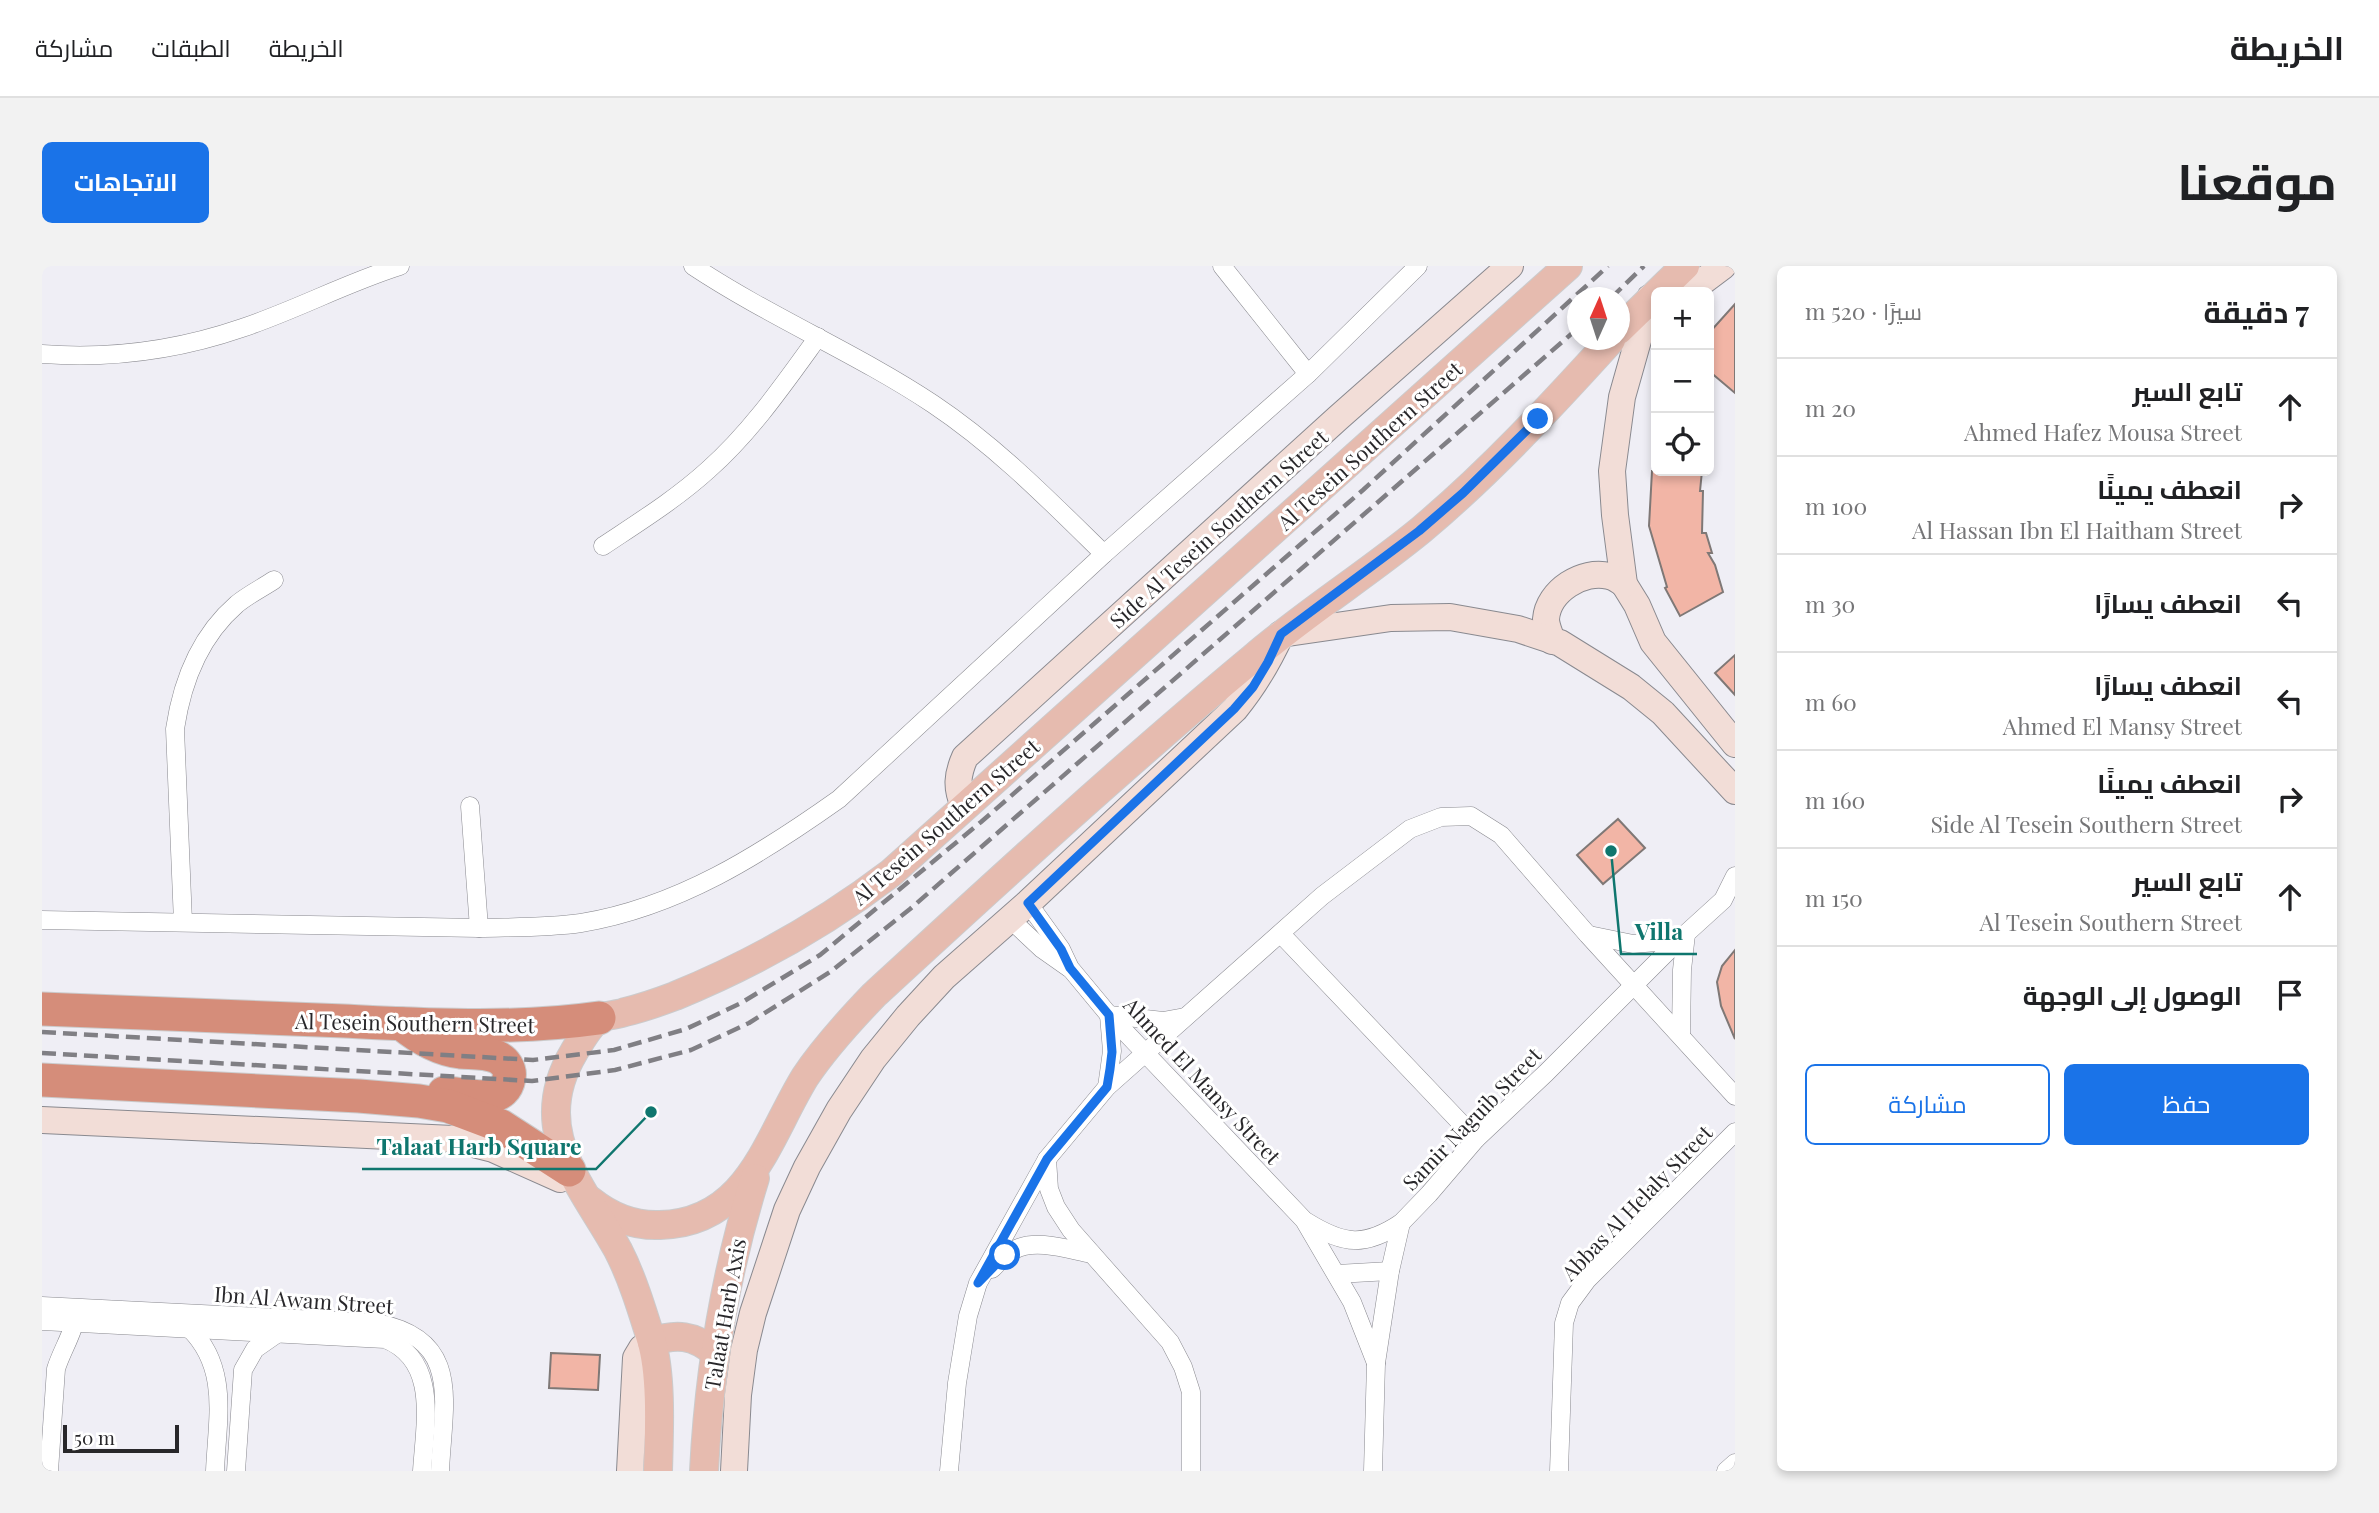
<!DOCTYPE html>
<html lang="ar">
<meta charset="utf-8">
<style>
body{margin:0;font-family:"Playfair Display",Cairo,serif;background:#f2f2f2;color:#202124;direction:rtl}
.controls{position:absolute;right:21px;top:21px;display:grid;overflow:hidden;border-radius:10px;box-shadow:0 4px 10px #0003}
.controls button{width:63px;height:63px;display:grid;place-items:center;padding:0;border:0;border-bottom:2px solid #e0e0e0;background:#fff;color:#202124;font:35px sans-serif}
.compass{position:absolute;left:1525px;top:21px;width:63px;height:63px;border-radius:50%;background:#fff;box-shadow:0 4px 10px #0003;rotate:3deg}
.scale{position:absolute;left:21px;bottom:18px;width:116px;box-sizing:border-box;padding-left:7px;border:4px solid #28272a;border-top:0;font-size:19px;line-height:24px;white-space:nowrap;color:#28272a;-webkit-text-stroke:5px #fff;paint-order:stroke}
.stop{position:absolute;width:21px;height:21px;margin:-16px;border:5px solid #1a73e8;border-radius:50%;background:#fff}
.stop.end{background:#1a73e8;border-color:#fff;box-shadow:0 2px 7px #0008}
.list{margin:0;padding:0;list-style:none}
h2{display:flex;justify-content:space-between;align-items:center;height:91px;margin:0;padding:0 28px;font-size:30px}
h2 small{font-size:23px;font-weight:400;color:#757577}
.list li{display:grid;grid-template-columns:46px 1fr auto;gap:21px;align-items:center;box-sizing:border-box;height:98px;padding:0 28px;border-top:2px solid #e0e0e0}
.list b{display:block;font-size:26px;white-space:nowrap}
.list p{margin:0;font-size:23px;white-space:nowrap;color:#757577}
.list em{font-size:23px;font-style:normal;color:#757577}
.actions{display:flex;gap:14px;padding:21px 28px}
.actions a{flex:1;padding:16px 0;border:2px solid #1a73e8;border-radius:10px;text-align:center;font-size:24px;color:#1a73e8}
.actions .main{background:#1a73e8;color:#fff}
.icon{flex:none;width:38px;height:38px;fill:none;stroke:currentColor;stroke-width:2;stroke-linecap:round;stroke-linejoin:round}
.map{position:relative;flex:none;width:1693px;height:1205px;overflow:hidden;direction:ltr;border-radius:10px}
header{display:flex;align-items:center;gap:42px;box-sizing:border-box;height:98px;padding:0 35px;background:#fff;border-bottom:2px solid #e0e0e0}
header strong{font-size:33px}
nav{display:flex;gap:38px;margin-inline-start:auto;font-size:24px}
.intro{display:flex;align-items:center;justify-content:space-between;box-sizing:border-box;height:168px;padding:0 42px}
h1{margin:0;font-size:49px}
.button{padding:18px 32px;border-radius:10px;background:#1a73e8;color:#fff;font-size:24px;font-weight:700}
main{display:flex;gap:42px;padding:0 42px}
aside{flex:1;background:#fff;border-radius:10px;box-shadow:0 4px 10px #0003}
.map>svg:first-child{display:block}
.building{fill:#f2b5a6;stroke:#7f7876;stroke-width:2}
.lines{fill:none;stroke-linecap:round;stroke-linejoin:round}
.street-casing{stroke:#89898f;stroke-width:19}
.secondary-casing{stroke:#89898f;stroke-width:28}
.primary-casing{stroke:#cbcbcc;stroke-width:30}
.highway-casing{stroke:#cbcbcc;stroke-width:35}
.street{stroke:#fff;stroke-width:18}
.secondary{stroke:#f2ddd7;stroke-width:26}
.primary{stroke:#e6bbaf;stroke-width:28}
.highway{stroke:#d58d7a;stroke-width:33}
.rail{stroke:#807f84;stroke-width:4.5;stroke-dasharray:14 7;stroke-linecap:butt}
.route{stroke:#1a73e8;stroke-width:9}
.labels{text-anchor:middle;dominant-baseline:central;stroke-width:6;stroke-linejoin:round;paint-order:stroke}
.street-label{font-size:21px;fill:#28272a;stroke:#fff}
.leader{fill:none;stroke:#0f766e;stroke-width:2.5}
.callout-dot{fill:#0f766e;stroke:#fff;stroke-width:2.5}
.callout-label{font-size:23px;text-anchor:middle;font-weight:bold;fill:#0f766e;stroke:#fff;stroke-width:6;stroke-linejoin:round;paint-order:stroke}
</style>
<header>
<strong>الخريطة</strong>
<nav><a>الخريطة</a><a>الطبقات</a><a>مشاركة</a></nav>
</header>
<div class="intro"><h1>موقعنا</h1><a class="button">الاتجاهات</a></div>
<main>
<aside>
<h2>7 دقيقة<small>سيرًا · 520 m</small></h2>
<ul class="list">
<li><svg class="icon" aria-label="ahead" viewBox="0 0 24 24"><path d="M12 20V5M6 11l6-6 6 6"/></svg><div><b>تابع السير</b><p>Ahmed Hafez Mousa Street</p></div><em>20 m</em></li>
<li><svg class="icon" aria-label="right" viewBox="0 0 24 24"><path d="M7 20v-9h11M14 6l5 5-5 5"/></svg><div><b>انعطف يمينًا</b><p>Al Hassan Ibn El Haitham Street</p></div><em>100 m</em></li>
<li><svg class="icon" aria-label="left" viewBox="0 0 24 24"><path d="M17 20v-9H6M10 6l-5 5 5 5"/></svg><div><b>انعطف يسارًا</b></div><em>30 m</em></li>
<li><svg class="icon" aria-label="left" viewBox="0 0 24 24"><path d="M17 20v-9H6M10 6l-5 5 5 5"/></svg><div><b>انعطف يسارًا</b><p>Ahmed El Mansy Street</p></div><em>60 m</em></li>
<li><svg class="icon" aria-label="right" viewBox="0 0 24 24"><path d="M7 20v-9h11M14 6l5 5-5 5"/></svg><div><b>انعطف يمينًا</b><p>Side Al Tesein Southern Street</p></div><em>160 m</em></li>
<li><svg class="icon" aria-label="ahead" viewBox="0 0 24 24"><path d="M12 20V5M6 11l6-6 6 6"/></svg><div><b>تابع السير</b><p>Al Tesein Southern Street</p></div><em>150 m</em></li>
<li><svg class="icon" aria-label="arrive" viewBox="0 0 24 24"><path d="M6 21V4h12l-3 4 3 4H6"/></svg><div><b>الوصول إلى الوجهة</b></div></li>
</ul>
<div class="actions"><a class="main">حفظ</a><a>مشاركة</a></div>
</aside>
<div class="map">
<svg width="1693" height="1205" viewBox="0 0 1693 1205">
<rect width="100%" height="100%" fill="#efeef5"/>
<g class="building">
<path d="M1693,38V127L1667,105V67Z"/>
<path d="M1610,205H1660L1658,225H1661L1660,267H1664L1670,287H1666L1673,299L1681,326L1638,350L1623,322L1625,321L1607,260Z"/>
<path d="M1693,389V429L1673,407Z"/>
<path d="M1576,553L1603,582L1561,618L1535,589Z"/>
<path d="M1693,684V773L1679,740L1675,716L1680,700Z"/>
<path d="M509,1087L558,1089L556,1124L507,1122Z"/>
</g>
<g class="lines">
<g class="street-casing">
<g id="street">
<path d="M651,0C728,51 814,87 891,138C954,180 1008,235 1062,288"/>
<path d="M1180,0L1266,108"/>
<path d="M0,88C67,93 136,84 200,62C254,44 304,17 358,0"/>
<path d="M561,280C597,256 634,233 666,204C709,166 742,118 776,71"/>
<path d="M428,540L437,662"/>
<path d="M986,637L1019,683L1028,702L1067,749L1262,954L1310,1036L1334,1097"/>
<path d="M968,653L1000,683L1027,702"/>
<path d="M0,654L437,662C470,661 505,662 539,657C636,641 718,589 797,533L1062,288L1266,108L1376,0"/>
<path d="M141,656L133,463C140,416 158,370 195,338C206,329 220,322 232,314"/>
<path d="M1239,668L1434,873"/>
<path d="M1547,669L1591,678L1637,674"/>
<path d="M1639,769L1640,704L1644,668"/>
<path d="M1065,821L1070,785L1067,749L1121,755L1143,751"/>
<path d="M1005,893L1007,923L1014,941L1029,964L1128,1076L1141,1101L1149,1126V1205"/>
<path d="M1265,956C1302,979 1323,981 1359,957"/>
<path d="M950,1003C957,996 963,988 972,984C993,972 1028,984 1050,988"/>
<path d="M1295,1008L1348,1005"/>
<path d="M0,1040L335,1057C421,1073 401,1137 398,1205"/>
<path d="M0,1055L343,1073C397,1094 383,1157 380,1205"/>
<path d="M147,1062C188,1102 175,1154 173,1205"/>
<path d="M7,1205L14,1103C19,1086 33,1064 34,1049"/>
<path d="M194,1205L201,1104L213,1083L236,1067"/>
<path d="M907,1205L915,1117L926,1050L936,1017L1005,893L1065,821L1280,630L1368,563L1399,551L1429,550L1459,569L1546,669L1693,830"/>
<path d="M1331,1205L1334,1097L1348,1005L1359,957L1387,928L1434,873L1504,807L1637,674L1681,634L1693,610"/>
<path d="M1517,1205L1522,1057L1528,1037L1545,1014L1693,866"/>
<path d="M1684,1205L1693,1197"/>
</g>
</g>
<g class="secondary-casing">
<g id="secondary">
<path d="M1634,26L1657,18L1681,0"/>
<path d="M1613,31L1608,32L1580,131L1570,205L1573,249L1582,318L1595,339L1611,376L1693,478"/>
<path d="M1510,375C1508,368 1504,360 1504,353C1506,325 1541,303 1567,310C1572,311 1578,315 1582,318"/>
<path d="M922,540C914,522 915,509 923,491L1296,152L1468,0"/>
<path d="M0,854L411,873L451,883L518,913"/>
<path d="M588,1205L594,1092L600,1082L610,1076"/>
<path d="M692,1205L696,1129L702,1084L711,1047L745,944L765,901L797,844L831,793L866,750L902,711L986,637L1193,443C1212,420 1226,396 1239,368L1349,352L1408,351L1476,363L1518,377L1589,421L1621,447L1693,525"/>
</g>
</g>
<g class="primary-casing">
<g id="primary">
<path d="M1577,64L1643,0"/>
<path d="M549,935C569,951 593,960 618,959C706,957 725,873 763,811C783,781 807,755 832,729C956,615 1081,500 1211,392C1265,346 1324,309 1379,264C1448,206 1509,140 1569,74"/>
<path d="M610,1076C634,1067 652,1069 672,1086"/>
<path d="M616,1205C617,1166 620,1110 609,1073C600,1044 590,1011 576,984C540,919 485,864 532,786C538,776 548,758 558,752C564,749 576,749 583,746C600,742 617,736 633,730C711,698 782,658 849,607L1526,0"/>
<path d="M662,1205C667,1105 683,1008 713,912"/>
</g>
</g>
<g class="highway-casing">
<g id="highway">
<path d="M0,743C101,747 202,751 302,755C387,759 473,764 557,752"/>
<path d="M360,758C377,772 395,783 418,786C429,787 444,786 455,791C463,795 469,803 467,812C462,842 423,827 402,827"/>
<path d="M0,814L317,830L377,835L406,840L459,860L527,904"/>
</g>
</g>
<use href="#street" class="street"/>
<use href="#secondary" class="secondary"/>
<use href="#primary" class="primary"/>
<use href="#highway" class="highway"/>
<g class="rail">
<path d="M1569,32L1602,0"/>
<path d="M0,766L491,794L572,784L644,763L699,737L778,689L939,556L1321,224L1566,0"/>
<path d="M0,787L490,815L573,804L649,784L707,757L788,706L868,643L1535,63"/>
</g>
</g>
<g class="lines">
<path class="route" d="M963,989L936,1017L1005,893L1065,821L1068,803L1070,786L1067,749L1028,702L1019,683L986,637L1192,443L1211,421L1226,396L1239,368L1377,265L1421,227L1496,153"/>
</g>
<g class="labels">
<g class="street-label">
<text transform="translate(1327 179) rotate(-42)">Al Tesein Southern Street</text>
<text transform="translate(1176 262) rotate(-42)">Side Al Tesein Southern Street</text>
<text transform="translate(903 555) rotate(-41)">Al Tesein Southern Street</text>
<text transform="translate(373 756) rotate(1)">Al Tesein Southern Street</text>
<text transform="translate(1161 814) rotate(47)">Ahmed El Mansy Street</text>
<text transform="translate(1429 852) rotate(-46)">Samir Naguib Street</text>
<text transform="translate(1594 936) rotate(-46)">Abbas Al Helaly Street</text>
<text transform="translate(262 1033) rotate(4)">Ibn Al Awam Street</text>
<text transform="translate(682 1048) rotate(-80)">Talaat Harb Axis</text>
</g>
</g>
<path class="leader" d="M1569 585L1579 688H1655M609 846L554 903H320"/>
<g class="callout-dot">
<circle cx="1569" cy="585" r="7"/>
<circle cx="609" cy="846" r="7"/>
</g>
<g class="callout-label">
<text x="1617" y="674">Villa</text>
<text x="437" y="889">Talaat Harb Square</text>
</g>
</svg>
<div class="controls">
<button>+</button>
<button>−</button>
<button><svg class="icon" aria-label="locate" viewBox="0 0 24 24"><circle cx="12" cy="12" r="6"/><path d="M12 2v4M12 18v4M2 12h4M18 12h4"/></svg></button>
</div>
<svg class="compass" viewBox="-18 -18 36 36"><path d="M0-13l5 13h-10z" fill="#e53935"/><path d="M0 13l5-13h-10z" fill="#757577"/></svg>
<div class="scale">50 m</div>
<div class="stop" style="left:963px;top:989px"></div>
<div class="stop end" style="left:1496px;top:153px"></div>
</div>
</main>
